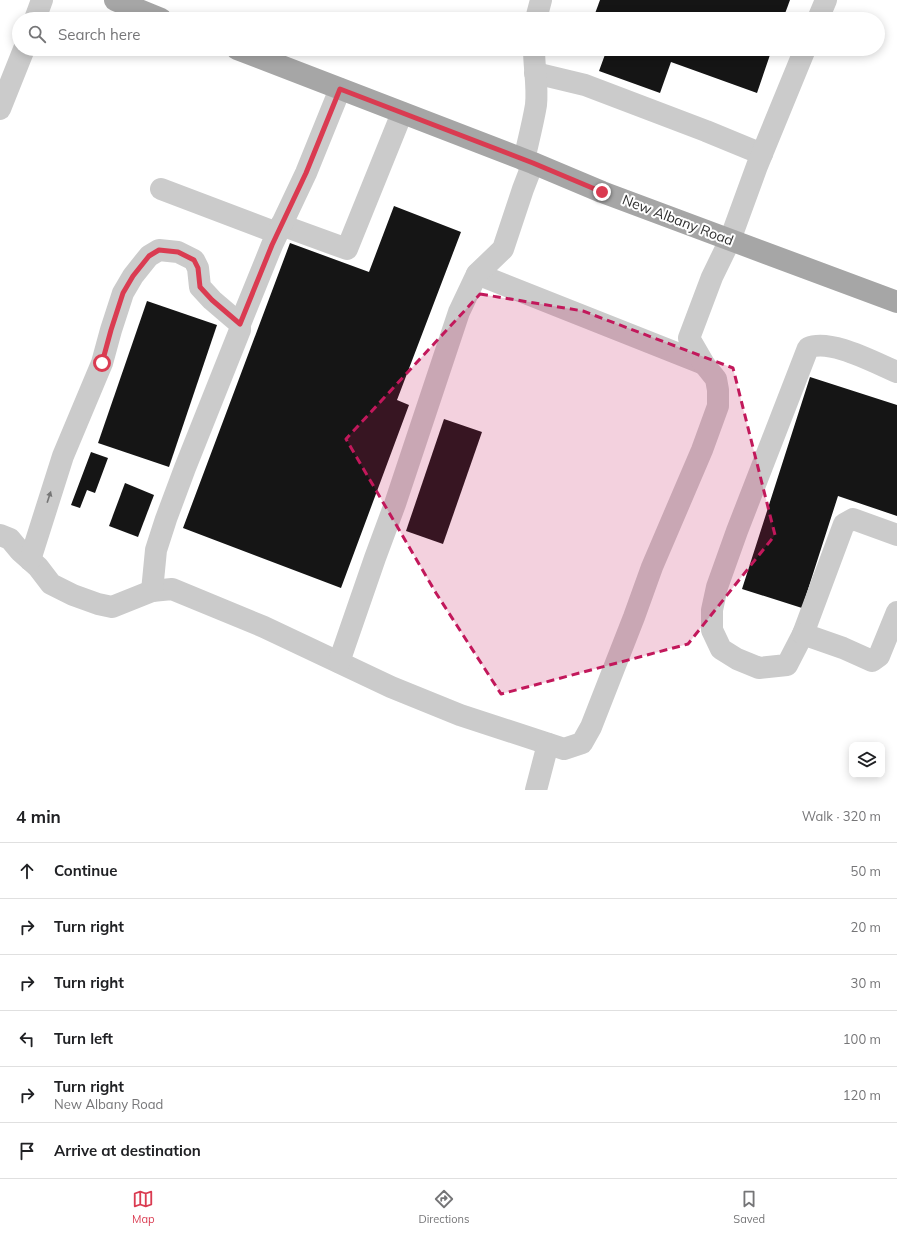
<!DOCTYPE html>
<meta charset="utf-8">
<style>
body{margin:0;font-family:Mulish,sans-serif;background:#f2f2f2;color:#202124}
.controls{position:absolute;right:12px;bottom:12px;display:grid;overflow:hidden;border-radius:8px;box-shadow:0 2px 10px #0003}
.controls button{width:36px;height:36px;display:grid;place-items:center;padding:0;border:0;border-bottom:1px solid #e0e0e0;background:#fff;color:#202124;font:20px sans-serif}
.stop{position:absolute;width:12px;height:12px;margin:-9px;border:3px solid #da3b51;border-radius:50%;background:#fff}
.stop.end{background:#da3b51;border-color:#fff;box-shadow:0 1px 4px #0008}
.list{margin:0;padding:0;list-style:none}
h2{display:flex;justify-content:space-between;align-items:center;height:52px;margin:0;padding:0 16px;font-size:17px}
h2 small{font-size:13px;font-weight:400;color:#757577}
.list li{display:grid;grid-template-columns:26px 1fr auto;gap:12px;align-items:center;box-sizing:border-box;height:56px;padding:0 16px;border-top:1px solid #e0e0e0}
.list b{display:block;font-size:15px;white-space:nowrap}
.list p{margin:0;font-size:13px;white-space:nowrap;color:#757577}
.list em{font-size:13px;font-style:normal;color:#757577}
.icon{flex:none;width:22px;height:22px;fill:none;stroke:currentColor;stroke-width:2;stroke-linecap:round;stroke-linejoin:round}
.map{position:relative;flex:none;width:897px;height:790px;overflow:hidden}
.search{position:absolute;background:#fff;box-shadow:0 2px 10px #0003;left:12px;right:12px;top:12px;height:44px;display:flex;align-items:center;gap:10px;box-sizing:border-box;padding:0 14px;border-radius:22px;color:#757577;font-size:15px}
.sheet{height:388px;background:#fff}
nav{display:flex;justify-content:space-around;align-items:center;box-sizing:border-box;height:56px;border-top:1px solid #e0e0e0;background:#fff;font-size:11px;color:#757577}
nav a{display:grid;justify-items:center;gap:2px}
nav .on{color:#da3b51}
.map>svg:first-child{display:block}
.building{fill:#151515}
.lines{fill:none;stroke-linecap:round;stroke-linejoin:round}
.minor{stroke:#cbcbcb;stroke-width:22}
.major{stroke:#a6a6a6;stroke-width:22}
.oneway{fill:#757575}
.route{stroke:#da3b51;stroke-width:5}
.marked{fill:#c2185b;fill-opacity:0.2;stroke:#c2185b;stroke-width:3;stroke-dasharray:8 5;stroke-linejoin:round}
.labels{text-anchor:middle;dominant-baseline:central;stroke-width:4;stroke-linejoin:round;paint-order:stroke}
.street-label{font-size:14px;fill:#2e2e2e;stroke:#fff}
</style>
<div class="map">
<svg width="897" height="790" viewBox="0 0 897 790">
<rect width="100%" height="100%" fill="#fff"/>
<g class="building">
<path d="M600,0H790L783,19H593Z"/>
<path d="M607,49L615,50L772,49L757,93L671,62L660,93L599,71Z"/>
<path d="M394,206L461,232L397,400L409,405L341,588L183,528L290,243L369,272Z"/>
<path d="M147,301L217,325L169,467L98,443Z"/>
<path d="M810,377L897,405V516L838,496L802,608L742,589Z"/>
<path d="M444,419L482,432L443,544L406,531Z"/>
<path d="M91,452L108,458L95,493L87,490L80,508L71,505Z"/>
<path d="M125,483L154,495L138,537L109,526Z"/>
</g>
<g class="lines">
<g class="minor">
<path d="M35,19L42,0"/>
<path d="M536,19L541,0"/>
<path d="M818,19L826,0"/>
<path d="M535,73L585,85L706,131L762,154"/>
<path d="M0,109L24,49"/>
<path d="M524,160C528,142 533,123 536,105C538,87 534,67 534,49"/>
<path d="M161,189L277,233"/>
<path d="M281,225L347,249L402,113"/>
<path d="M477,274L704,364"/>
<path d="M240,324L272,245L306,173L340,89"/>
<path d="M897,372C875,363 830,338 808,348L737,531L717,587L712,610V630L721,649L737,659L759,668L787,665L803,634L844,524L853,519L897,535"/>
<path d="M0,535L10,539L20,551L38,567L51,584L73,595L98,604L112,607L152,591L172,589L264,627L391,687L460,715L564,749L582,743L591,727L634,617L652,567L702,450L718,406V390L716,379L704,364L689,338L712,277L730,240L757,166L805,49"/>
<path d="M30,560L63,456L102,363L111,330L123,293L133,276L149,256L159,250L178,252L194,260L198,268L200,287L212,300L240,324V330L185,468L166,519L156,550L152,591"/>
<path d="M803,634L843,648L872,661L879,656L897,612"/>
<path d="M339,662L375,558L395,504L459,312L477,274L503,249L523,189L533,163"/>
<path d="M536,790L548,744"/>
</g>
<g class="major">
<path d="M115,0L161,19"/>
<path d="M237,49L533,163L602,192L897,302"/>
</g>
</g>
<defs><path id="oneway-solid" d="M-6-.8H1V-3.2L6.5 0L1 3.2V.8H-6Z"/></defs>
<use class="oneway" href="#oneway-solid" transform="translate(49 497) rotate(-72)"/>
<g class="lines">
<path class="route" d="M102,363L111,330L123,293L133,276L149,256L159,250L178,252L194,260L198,268L200,287L212,300L240,324L272,245L306,173L340,89L533,163L602,192"/>
</g>
<path class="marked" d="M480,294L583,311L733,368L775,535L688,644L501,694L436,593L346,439Z"/>
<g class="labels">
<g class="street-label">
<text transform="translate(678 220) rotate(21)">New Albany Road</text>
</g>
</g>
</svg>
<div class="controls">
<button><svg class="icon" aria-label="layers" viewBox="0 0 24 24"><path d="M12 4l9 5-9 5-9-5zM3 14l9 5 9-5"/></svg></button>
</div>
<div class="stop" style="left:102px;top:363px"></div>
<div class="stop end" style="left:602px;top:192px"></div>
<div class="search"><svg class="icon" aria-label="search" viewBox="0 0 24 24"><circle cx="10" cy="10" r="6"/><path d="M15 15l6 6"/></svg>Search here</div>
</div>
<section class="sheet">
<h2>4 min<small>Walk · 320 m</small></h2>
<ul class="list">
<li><svg class="icon" aria-label="ahead" viewBox="0 0 24 24"><path d="M12 20V5M6 11l6-6 6 6"/></svg><div><b>Continue</b></div><em>50 m</em></li>
<li><svg class="icon" aria-label="right" viewBox="0 0 24 24"><path d="M7 20v-9h11M14 6l5 5-5 5"/></svg><div><b>Turn right</b></div><em>20 m</em></li>
<li><svg class="icon" aria-label="right" viewBox="0 0 24 24"><path d="M7 20v-9h11M14 6l5 5-5 5"/></svg><div><b>Turn right</b></div><em>30 m</em></li>
<li><svg class="icon" aria-label="left" viewBox="0 0 24 24"><path d="M17 20v-9H6M10 6l-5 5 5 5"/></svg><div><b>Turn left</b></div><em>100 m</em></li>
<li><svg class="icon" aria-label="right" viewBox="0 0 24 24"><path d="M7 20v-9h11M14 6l5 5-5 5"/></svg><div><b>Turn right</b><p>New Albany Road</p></div><em>120 m</em></li>
<li><svg class="icon" aria-label="arrive" viewBox="0 0 24 24"><path d="M6 21V4h12l-3 4 3 4H6"/></svg><div><b>Arrive at destination</b></div></li>
</ul>
</section>
<nav>
<a class="on"><svg class="icon" aria-label="map" viewBox="0 0 24 24"><path d="M3 6l6-2 6 2 6-2v14l-6 2-6-2-6 2zM9 4v14M15 6v14"/></svg>Map</a>
<a><svg class="icon" aria-label="directions" viewBox="0 0 24 24"><path d="M12 3l9 9-9 9-9-9zM9 14v-3h6M13 9l2 2-2 2"/></svg>Directions</a>
<a><svg class="icon" aria-label="saved" viewBox="0 0 24 24"><path d="M7 4h10v16l-5-4-5 4z"/></svg>Saved</a>
</nav>
